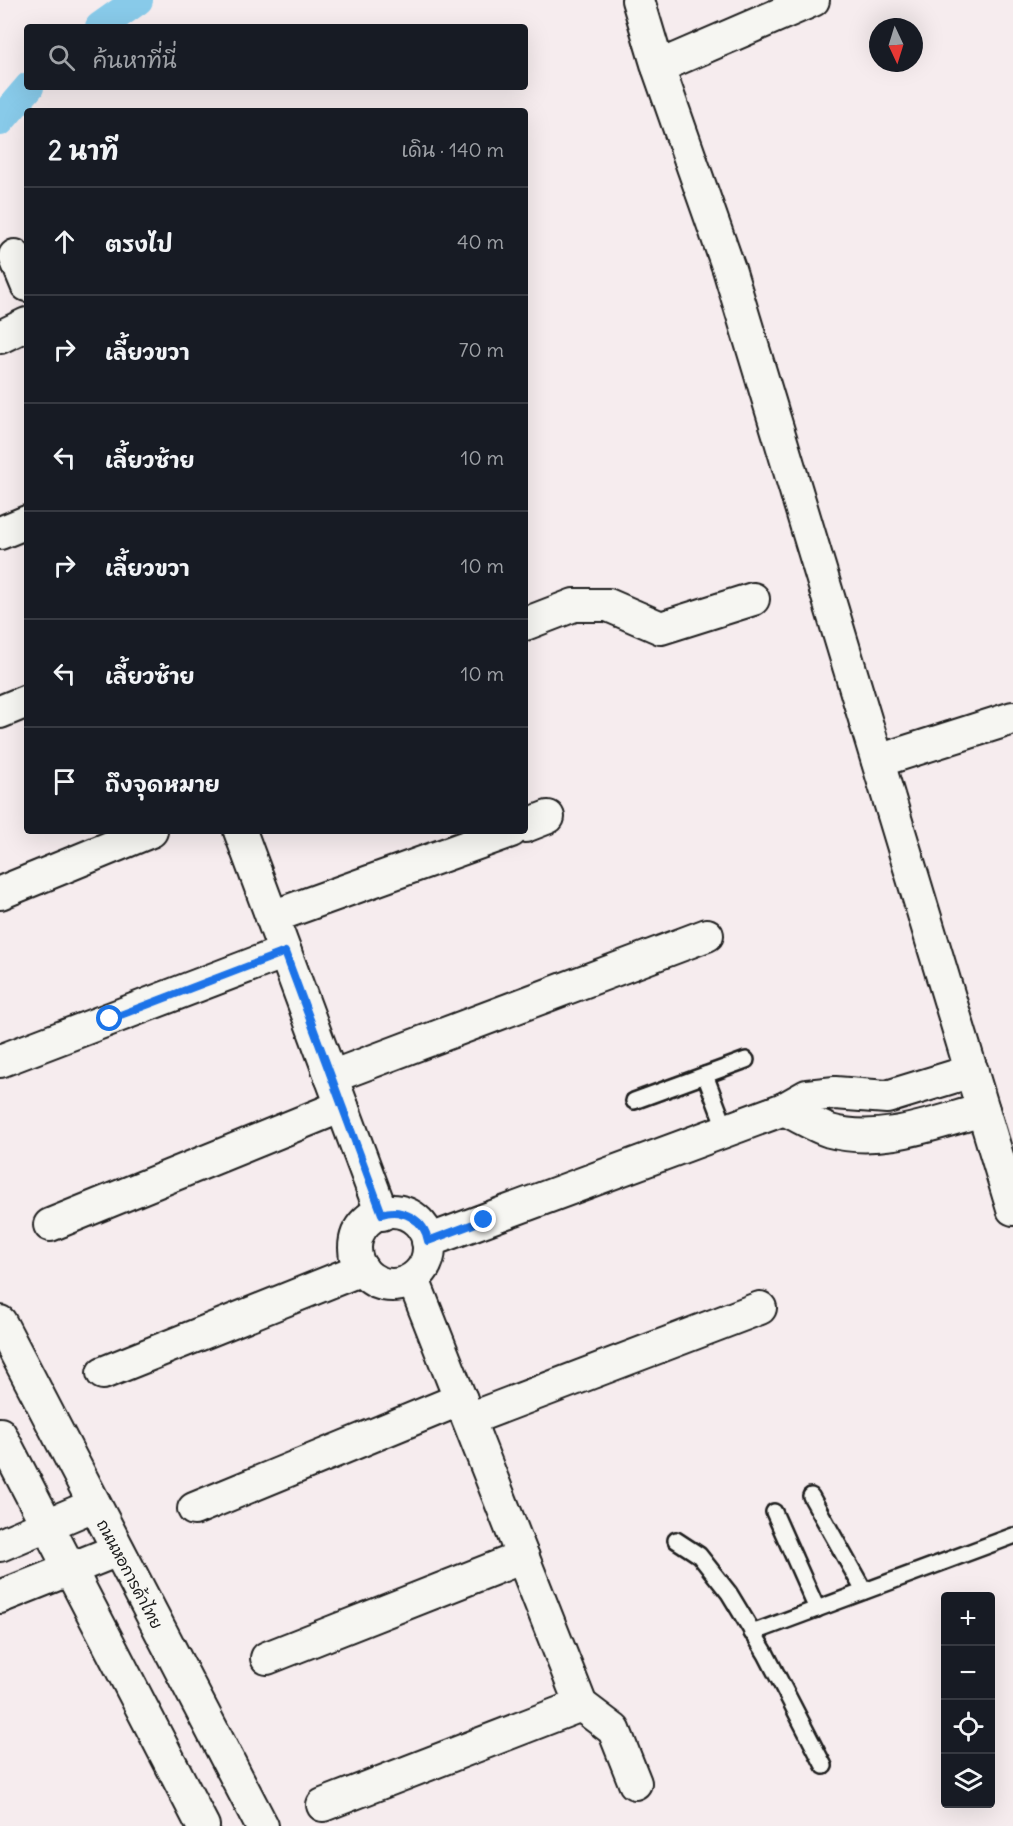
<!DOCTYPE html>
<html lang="th">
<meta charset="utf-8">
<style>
body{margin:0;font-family:Delius,"Playpen Sans Thai",sans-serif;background:#242831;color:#f1f3f6}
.controls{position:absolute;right:18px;bottom:18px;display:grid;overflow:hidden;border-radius:6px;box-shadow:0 6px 24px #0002}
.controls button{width:54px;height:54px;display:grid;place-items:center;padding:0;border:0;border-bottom:2px solid #363941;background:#171b24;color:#f1f3f6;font:30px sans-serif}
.compass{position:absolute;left:869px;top:18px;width:54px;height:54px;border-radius:50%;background:#171b24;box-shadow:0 6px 24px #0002;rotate:176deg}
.stop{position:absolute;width:18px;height:18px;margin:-14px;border:4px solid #1a73e8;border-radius:50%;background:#fff}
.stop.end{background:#1a73e8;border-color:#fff;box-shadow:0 2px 6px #0008}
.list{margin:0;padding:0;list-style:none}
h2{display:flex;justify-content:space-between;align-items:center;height:78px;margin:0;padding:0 24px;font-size:26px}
h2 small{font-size:20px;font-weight:400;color:#9ea1a6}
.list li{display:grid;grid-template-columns:39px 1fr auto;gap:18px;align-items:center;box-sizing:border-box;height:108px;padding:0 24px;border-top:2px solid #363941}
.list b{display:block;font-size:22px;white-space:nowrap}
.list em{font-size:20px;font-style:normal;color:#9ea1a6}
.icon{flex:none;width:33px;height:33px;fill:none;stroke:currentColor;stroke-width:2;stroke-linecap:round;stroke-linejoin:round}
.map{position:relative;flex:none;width:1013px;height:1826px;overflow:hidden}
.search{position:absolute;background:#171b24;box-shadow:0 6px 24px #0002;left:24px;top:24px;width:504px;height:66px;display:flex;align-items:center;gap:15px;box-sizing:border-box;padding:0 21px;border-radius:6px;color:#9ea1a6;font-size:22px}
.panel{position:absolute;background:#171b24;box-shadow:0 6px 24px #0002;left:24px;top:108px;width:504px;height:726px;border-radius:6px}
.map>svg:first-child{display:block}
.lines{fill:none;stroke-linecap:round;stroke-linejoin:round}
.canal{stroke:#88cae9;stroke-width:30}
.lane-casing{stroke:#1c1c1c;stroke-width:20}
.street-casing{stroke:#1c1c1c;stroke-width:36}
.lane{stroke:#f6f6f2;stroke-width:15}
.street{stroke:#f6f6f2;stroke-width:32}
.route{stroke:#1a73e8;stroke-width:8}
.labels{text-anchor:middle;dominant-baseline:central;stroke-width:5;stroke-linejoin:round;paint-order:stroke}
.street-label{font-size:16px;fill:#1c1c1c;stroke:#f6f6f2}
</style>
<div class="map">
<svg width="1013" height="1826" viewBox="0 0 1013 1826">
<rect width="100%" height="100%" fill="#f6ecee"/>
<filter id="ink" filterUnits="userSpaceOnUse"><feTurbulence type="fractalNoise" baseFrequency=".0167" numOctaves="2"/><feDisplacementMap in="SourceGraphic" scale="12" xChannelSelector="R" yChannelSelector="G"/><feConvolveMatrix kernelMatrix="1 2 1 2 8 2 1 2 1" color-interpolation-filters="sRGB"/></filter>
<g filter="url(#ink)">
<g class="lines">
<g class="canal">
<path d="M100,27L138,0"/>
<path d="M0,121L29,87"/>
</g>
<g class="lane-casing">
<g id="lane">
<path d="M705,1075L726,1130"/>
<path d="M634,1101L746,1060"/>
<path d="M811,1496L864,1591"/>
<path d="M774,1512L817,1609"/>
<path d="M676,1540L699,1555L729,1593L766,1654L824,1766"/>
<path d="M752,1633L1013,1536"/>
</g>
</g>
<g class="street-casing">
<g id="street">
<path d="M638,0L658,67L729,269L1013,1209"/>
<path d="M658,67L813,0"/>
<path d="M15,256L27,285"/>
<path d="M0,337L27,324"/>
<path d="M0,533L27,522"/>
<path d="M525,624L574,605H608L661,628L753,599"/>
<path d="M0,712L27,701"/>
<path d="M878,761L1013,718"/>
<path d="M525,826L548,817"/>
<path d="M240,831L382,1214"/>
<path d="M0,893L151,831"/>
<path d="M272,917L511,831"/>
<path d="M0,1061L285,952"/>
<path d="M972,1071L887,1097L835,1093L807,1096L784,1109C799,1116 815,1126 830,1131C881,1145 934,1123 983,1110"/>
<path d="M331,1077L707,935"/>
<circle cx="392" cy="1248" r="37"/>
<path d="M50,1225L342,1106"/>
<path d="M428,1241L784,1109"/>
<path d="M413,1279L581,1705L614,1730L635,1783"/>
<path d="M0,1322L262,1826"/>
<path d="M103,1373L362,1269"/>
<path d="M469,1419L760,1308"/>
<path d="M0,1434L203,1826"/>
<path d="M194,1509L461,1399"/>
<path d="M0,1545L94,1505"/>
<path d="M0,1597L118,1550"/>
<path d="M267,1658L523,1557"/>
<path d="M323,1805L581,1705"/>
</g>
</g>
<use href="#lane" class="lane"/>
<use href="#street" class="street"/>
</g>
</g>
<g class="lines" filter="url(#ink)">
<path class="route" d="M110,1019L285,952L382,1214C401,1207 425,1220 428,1241L484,1220"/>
</g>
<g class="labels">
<g class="street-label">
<text transform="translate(130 1574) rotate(62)">ถนนหอการค้าไทย</text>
</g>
</g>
</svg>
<div class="controls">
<button>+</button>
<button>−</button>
<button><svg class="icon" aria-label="locate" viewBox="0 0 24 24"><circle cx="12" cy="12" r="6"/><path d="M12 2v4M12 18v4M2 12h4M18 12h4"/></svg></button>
<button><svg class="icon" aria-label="layers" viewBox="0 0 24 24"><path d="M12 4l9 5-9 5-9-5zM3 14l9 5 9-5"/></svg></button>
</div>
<svg class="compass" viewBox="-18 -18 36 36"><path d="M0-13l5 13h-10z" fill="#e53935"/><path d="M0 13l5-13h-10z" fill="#9ea1a6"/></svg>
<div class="stop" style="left:110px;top:1019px"></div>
<div class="stop end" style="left:484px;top:1220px"></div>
<div class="search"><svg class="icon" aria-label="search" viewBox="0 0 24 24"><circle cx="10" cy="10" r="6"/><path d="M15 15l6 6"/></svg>ค้นหาที่นี่</div>
<section class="panel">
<h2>2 นาที<small>เดิน · 140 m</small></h2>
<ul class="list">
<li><svg class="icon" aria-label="ahead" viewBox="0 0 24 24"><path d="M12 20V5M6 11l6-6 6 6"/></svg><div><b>ตรงไป</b></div><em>40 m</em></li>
<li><svg class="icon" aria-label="right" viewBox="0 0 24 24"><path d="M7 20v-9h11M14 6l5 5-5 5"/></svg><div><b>เลี้ยวขวา</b></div><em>70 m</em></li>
<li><svg class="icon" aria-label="left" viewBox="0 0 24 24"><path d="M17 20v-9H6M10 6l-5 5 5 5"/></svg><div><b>เลี้ยวซ้าย</b></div><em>10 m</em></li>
<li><svg class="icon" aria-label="right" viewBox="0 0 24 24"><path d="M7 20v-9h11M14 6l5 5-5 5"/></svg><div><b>เลี้ยวขวา</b></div><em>10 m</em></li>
<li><svg class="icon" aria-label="left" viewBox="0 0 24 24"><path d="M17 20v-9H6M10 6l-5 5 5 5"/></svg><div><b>เลี้ยวซ้าย</b></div><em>10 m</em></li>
<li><svg class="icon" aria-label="arrive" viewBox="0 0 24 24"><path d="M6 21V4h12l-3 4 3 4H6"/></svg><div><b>ถึงจุดหมาย</b></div></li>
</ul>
</section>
</div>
